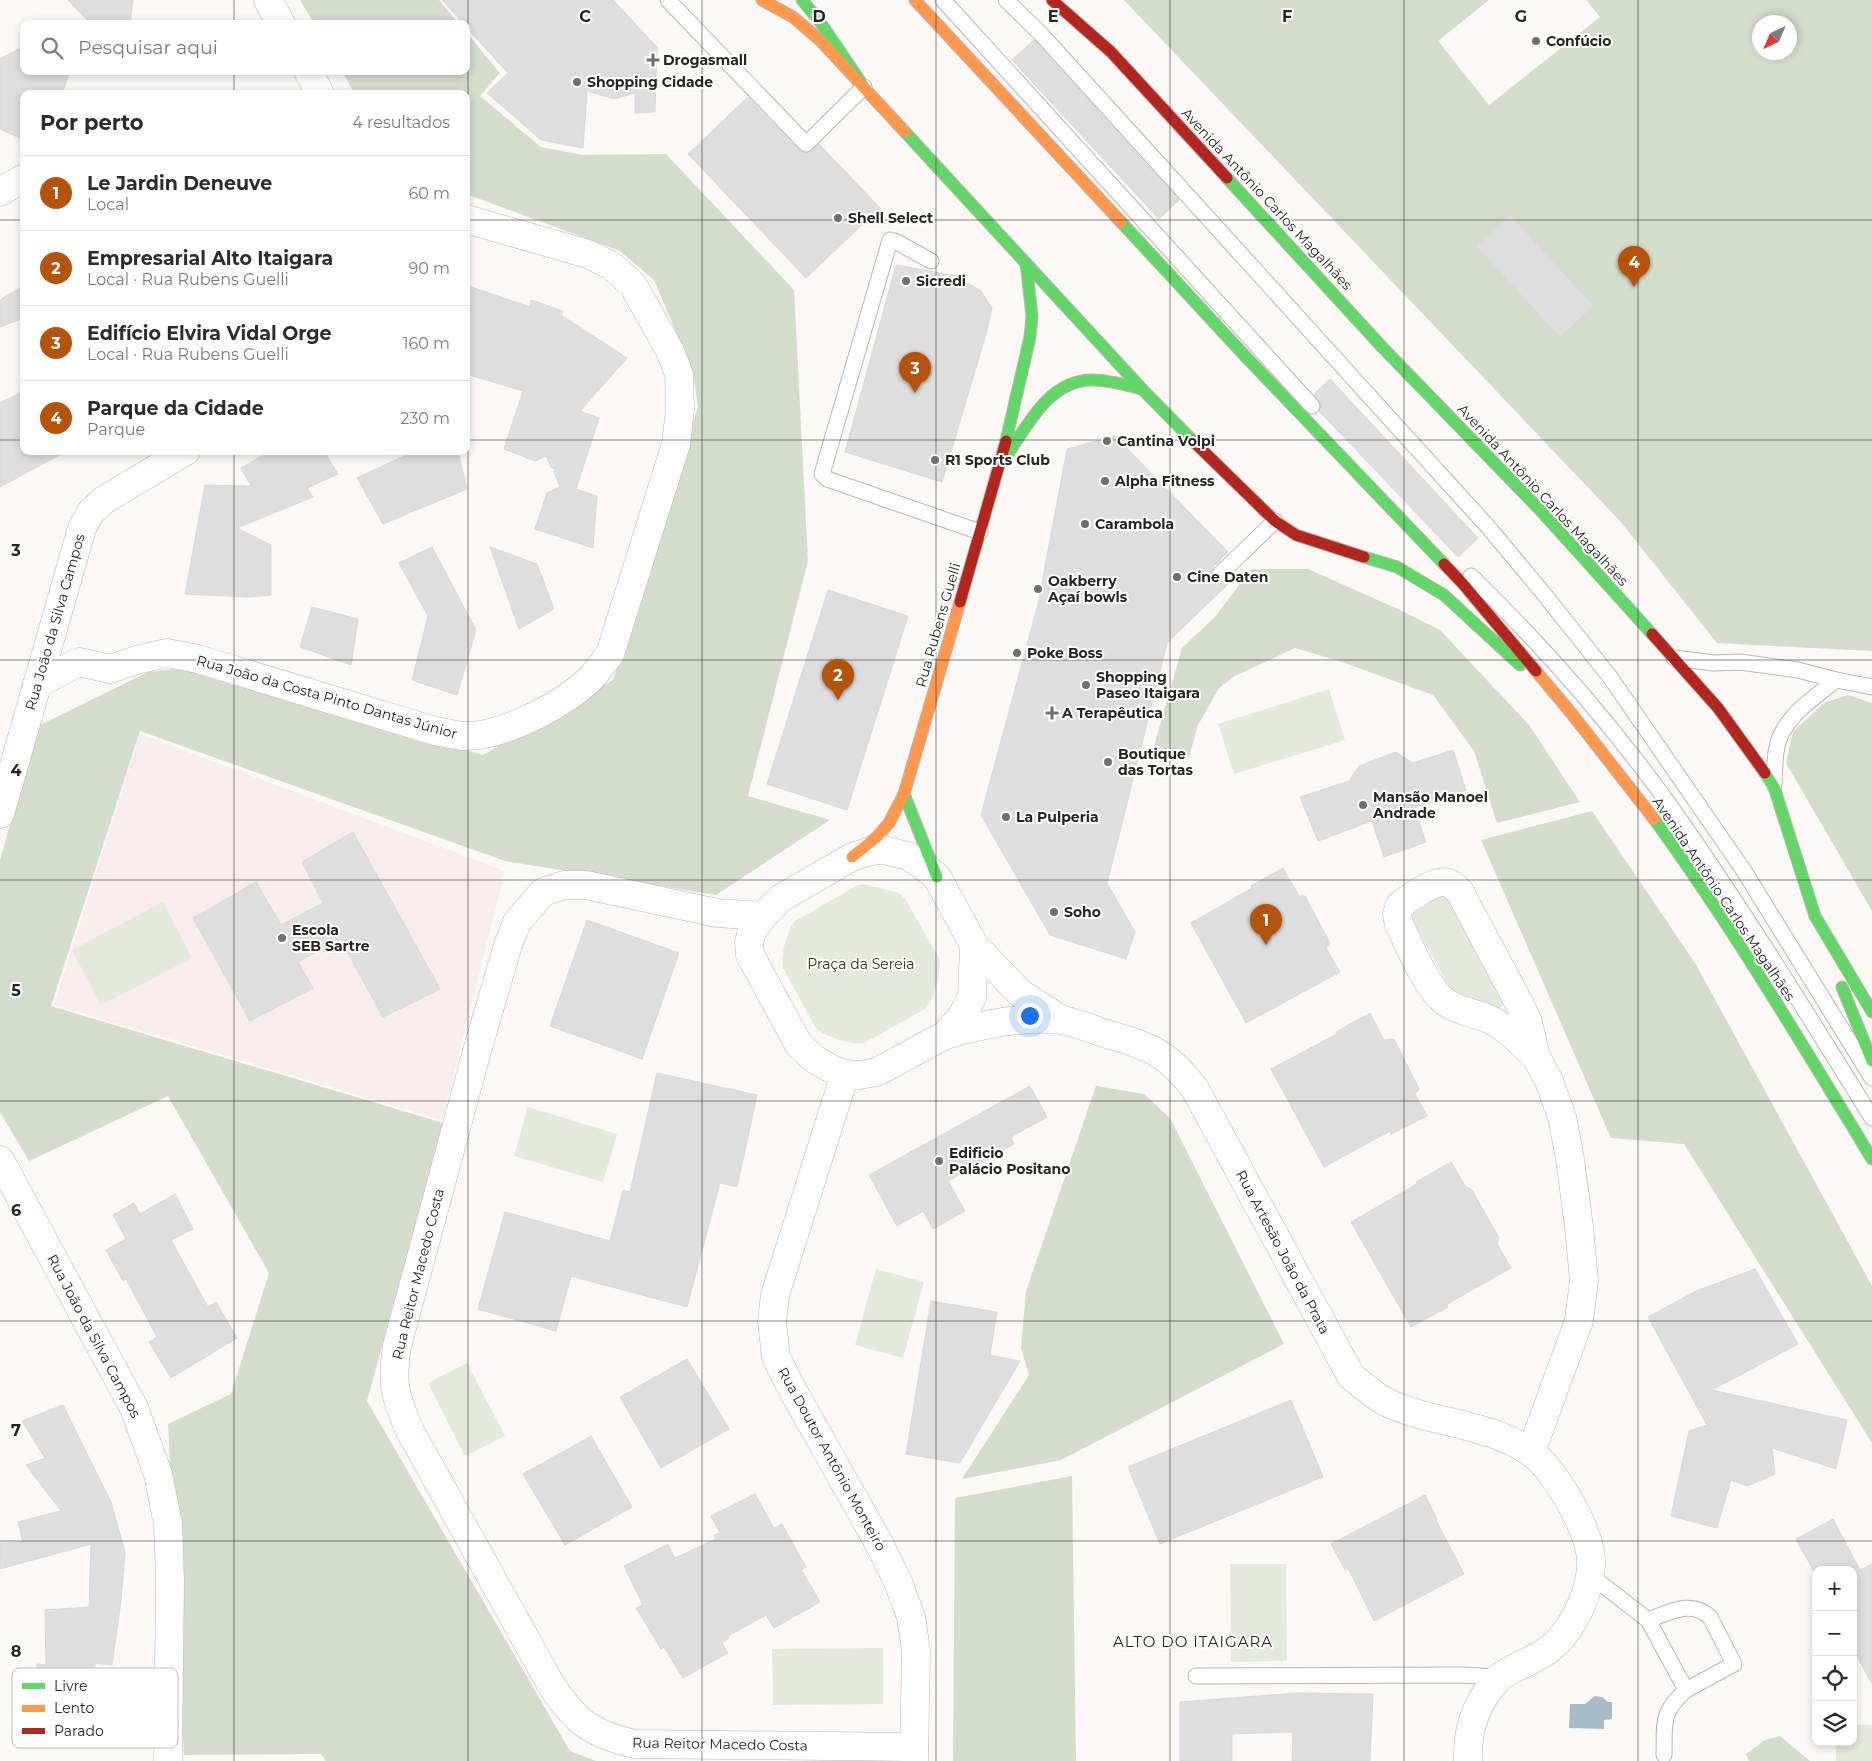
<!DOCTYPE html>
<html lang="pt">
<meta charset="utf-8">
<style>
body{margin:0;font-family:Montserrat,sans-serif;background:#f7f7f7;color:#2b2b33}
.controls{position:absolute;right:15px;bottom:15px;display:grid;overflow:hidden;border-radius:10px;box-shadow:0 2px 8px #0003}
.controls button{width:45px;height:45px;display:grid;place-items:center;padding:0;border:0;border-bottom:1px solid #e1e1e2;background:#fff;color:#2b2b33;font:25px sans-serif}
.compass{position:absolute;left:1752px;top:15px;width:45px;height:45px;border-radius:50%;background:#fff;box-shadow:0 2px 8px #0003;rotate:224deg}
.you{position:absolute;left:1029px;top:1015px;width:18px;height:18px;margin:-12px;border:4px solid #fff;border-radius:50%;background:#1a73e8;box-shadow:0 0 0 8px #1a73e833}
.badge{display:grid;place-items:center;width:32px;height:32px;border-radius:50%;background:#b45309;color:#fff;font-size:16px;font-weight:700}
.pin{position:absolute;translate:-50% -41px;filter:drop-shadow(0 1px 2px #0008)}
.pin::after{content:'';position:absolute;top:26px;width:18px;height:15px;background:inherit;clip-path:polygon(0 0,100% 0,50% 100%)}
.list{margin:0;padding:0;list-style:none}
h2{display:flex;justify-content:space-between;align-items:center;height:65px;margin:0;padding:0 20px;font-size:21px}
h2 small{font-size:16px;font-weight:400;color:#7c7c81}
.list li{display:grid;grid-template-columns:32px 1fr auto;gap:15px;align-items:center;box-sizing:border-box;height:75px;padding:0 20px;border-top:1px solid #e1e1e2}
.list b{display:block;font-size:19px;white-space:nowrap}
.list p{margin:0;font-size:16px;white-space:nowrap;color:#7c7c81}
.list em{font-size:16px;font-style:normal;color:#7c7c81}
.icon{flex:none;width:28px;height:28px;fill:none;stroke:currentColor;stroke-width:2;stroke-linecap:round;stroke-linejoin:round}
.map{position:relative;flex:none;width:1872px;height:1761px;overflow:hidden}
.search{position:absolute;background:#fff;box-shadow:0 2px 8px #0003;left:20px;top:20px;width:450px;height:55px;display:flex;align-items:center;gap:12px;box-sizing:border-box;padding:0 18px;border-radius:10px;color:#7c7c81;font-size:19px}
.panel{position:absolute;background:#fff;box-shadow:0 2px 8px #0003;left:20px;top:90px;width:450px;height:365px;border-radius:10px}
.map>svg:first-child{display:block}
.education{fill:#f9ecec}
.green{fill:#e3eadb}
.forest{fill:#d4dccc;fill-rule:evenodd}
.water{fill:#a8bcc8}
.building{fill:#dfdede;stroke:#d9d8d9}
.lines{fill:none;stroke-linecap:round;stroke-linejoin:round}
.lane-casing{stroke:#bab7b4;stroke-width:17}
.street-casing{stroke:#bab7b4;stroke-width:29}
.fast-casing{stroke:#bab7b4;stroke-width:13}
.slow-casing{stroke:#bab7b4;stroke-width:13}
.jam-casing{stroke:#bab7b4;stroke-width:13}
.lane{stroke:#fefefe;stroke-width:15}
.street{stroke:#fefefe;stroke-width:28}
.fast{stroke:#63d668;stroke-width:11}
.slow{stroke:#ff974d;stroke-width:11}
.jam{stroke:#b3261e;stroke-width:11}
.grid{fill:none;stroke:#272421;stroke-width:1;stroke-opacity:0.55}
.poi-dot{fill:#716e6c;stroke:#fff;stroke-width:2}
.labels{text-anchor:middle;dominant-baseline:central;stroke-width:4;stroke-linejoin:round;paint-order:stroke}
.poi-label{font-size:14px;font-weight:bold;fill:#272421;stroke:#fff;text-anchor:start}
.street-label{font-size:14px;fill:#272421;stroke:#fff}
.park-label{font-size:14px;fill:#243a0f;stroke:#fff}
.neighbourhood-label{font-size:15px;letter-spacing:1px;fill:#272421;stroke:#fff}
.key{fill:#fff;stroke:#bebdbc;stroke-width:1}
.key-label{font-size:14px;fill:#272421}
.grid-label{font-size:16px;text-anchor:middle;font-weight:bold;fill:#272421;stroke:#fff;stroke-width:4;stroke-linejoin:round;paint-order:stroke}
</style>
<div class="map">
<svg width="1872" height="1761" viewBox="0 0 1872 1761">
<rect width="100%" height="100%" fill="#fbf8f6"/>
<path class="education" d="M140,734L505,871L442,1120L54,1005Z"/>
<g class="green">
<path d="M1329,689L1345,740L1234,774L1218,724Z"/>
<path d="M864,884L899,893L906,900L939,958C941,973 935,998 925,1009L864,1043C850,1045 826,1037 816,1028L783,968C780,957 787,929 795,921L858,885Z"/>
<path d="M1441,894L1450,895L1505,1004L1497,1010L1451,991L1412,919L1413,910Z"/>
<path d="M163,902L192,958L101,1005L72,950Z"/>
<path d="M528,1107L617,1134L603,1182L514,1156Z"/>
<path d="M876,1269L924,1282L903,1358L855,1345Z"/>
<path d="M467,1363L505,1436L465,1456L428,1383Z"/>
<path d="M1230,1564H1286L1287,1661L1231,1662Z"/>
<path d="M883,1648V1704L773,1705L772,1649Z"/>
<path d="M1853,1724L1872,1725V1761H1836V1742H1853Z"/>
</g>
<g class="forest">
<path d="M300,0H439L459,24H314Z"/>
<path d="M1124,0H1489L1438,41L1489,105L1600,17L1586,0H1872V651L1717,643L1620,521ZM1760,22H1790V52H1760Z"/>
<path d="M466,32L500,73L480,96L541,147L583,155L666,154L794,290L808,561L748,796L830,820L716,895L505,861L140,731L51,1006L443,1123L367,1401L570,1751L596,1761H326L321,1754L184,1755L168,1424L231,1394L269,1273L168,1096L29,1161L0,1112V860L38,726L148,672L184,668L483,755L613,680L698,407L693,372L654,280L620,251L466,194V94H355L342,71H466Z"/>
<path d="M1251,569H1308L1400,610L1440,630L1529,725L1580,802L1497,823L1474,751L1433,695L1339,661L1295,648L1235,676L1219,688L1198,725L1189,757L1154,746L1182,648L1215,617Z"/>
<path d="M1848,695L1872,703V911L1786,763L1793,732L1824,703Z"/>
<path d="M1592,811L1695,963L1872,1286V1443L1684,1144L1611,1138L1481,840Z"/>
<path d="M1096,1086L1144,1094L1170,1118L1284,1344L1061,1460L962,1479L1029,1375L1021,1348L1026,1291Z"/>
<path d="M1072,1476L1076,1761H953L955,1498Z"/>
<path d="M1780,1736L1810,1761H1749L1746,1754L1765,1740Z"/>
</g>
<path class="water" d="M1595,1696L1602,1697L1608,1702H1612V1719L1604,1720V1729L1569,1728L1570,1704H1585Z"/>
<g class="building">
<path d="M68,0H133L130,24H91Z"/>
<path d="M442,0H613L657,47L655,112L635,113V93L614,99L587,91L583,148L541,140L487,93L508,73L466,27V24H464Z"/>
<path d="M1034,40L1179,200L1159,219L1012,60Z"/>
<path d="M24,46V75L31,71H70L62,94H24V140L0,129V59Z"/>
<path d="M748,97L800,151L809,153L819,144L880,208L806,278L688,154Z"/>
<path d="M1510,215L1594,306L1560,337L1476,246Z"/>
<path d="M896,265L956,276L981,291L992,308L986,334L942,482L845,452Z"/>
<path d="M24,285V318L0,327V300Z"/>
<path d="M466,285L530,307L531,300L563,311L561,315L627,358L580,411L599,418L576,489L597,496L593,548L535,529L547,493L560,487L554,472L555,469L551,467L546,456L535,461L504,449L523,391L466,374Z"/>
<path d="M1330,379L1478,538L1458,557L1319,411L1321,404L1314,394Z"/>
<path d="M24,391V451H67L0,487V403Z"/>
<path d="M1115,436L1228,552L1213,567L1211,576L1217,583H1222L1227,581L1229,583L1167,643L1107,883L1135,932L1126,959L1050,935L981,815L1038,604L1067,449Z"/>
<path d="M271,451H324L338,474L307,488L313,497L237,528L271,545V595L248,597L185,594L205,485L251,486L241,468Z"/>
<path d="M415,451H458L467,489L383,524L357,478Z"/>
<path d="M432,547L476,630L457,695L412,680L428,616L399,563Z"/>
<path d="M490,547L537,564L554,609L519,629Z"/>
<path d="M828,590L908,616L847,810L767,784Z"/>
<path d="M312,607L358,619L351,665L300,647Z"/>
<path d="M1453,750L1466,790L1414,808L1426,842L1384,857L1372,821L1318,841L1300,797L1349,781L1359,766L1396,752L1413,763Z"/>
<path d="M353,832L440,989L383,1017L340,939L298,962L313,988L250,1021L193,918L256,882L281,925L323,903L302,862Z"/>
<path d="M1283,868L1299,896H1305L1330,943L1326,948L1340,972L1246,1023L1191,923L1252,888L1251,886Z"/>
<path d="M587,920L679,953L642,1059L550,1026Z"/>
<path d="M1370,1013L1384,1040L1394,1039L1419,1089L1415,1094L1427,1116L1391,1134L1390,1131L1324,1167L1271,1069L1337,1034L1336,1032Z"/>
<path d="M657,1073L757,1095L737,1187L720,1183L687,1307L571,1276L556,1331L478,1309L505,1212L610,1241L623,1190L630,1192Z"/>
<path d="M1030,1086L1047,1117L1011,1137L1014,1144L948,1181L965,1211L933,1229L923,1211L897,1226L869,1175Z"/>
<path d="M1451,1162L1465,1186L1472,1190L1499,1238L1497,1244L1511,1268L1447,1304L1448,1307L1411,1327L1351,1222L1417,1184L1416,1182Z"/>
<path d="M175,1194L193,1229L171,1240L208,1307L216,1302L237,1338L171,1378L149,1342L157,1337L126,1279L123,1281L106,1250L126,1239L113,1215L134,1203L140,1214Z"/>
<path d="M1755,1269L1798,1344L1712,1390L1847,1420L1836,1469L1772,1448L1775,1474L1747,1486L1731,1480L1717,1528L1671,1516L1689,1431L1707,1425L1648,1317L1696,1291Z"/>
<path d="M931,1301L997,1312L990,1355L1020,1361L960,1463L906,1454Z"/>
<path d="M687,1359L729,1429L661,1468L620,1397Z"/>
<path d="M1291,1400L1323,1477L1160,1544L1128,1467Z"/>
<path d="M63,1405L111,1502L125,1552L121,1601L112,1665L95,1663V1717L40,1718L37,1664L46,1665L45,1610L89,1607L91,1544L0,1569V1543L23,1542L18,1522L61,1511L26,1465L45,1458L22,1421Z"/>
<path d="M591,1436L632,1507L565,1545L523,1474Z"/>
<path d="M755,1494L774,1528L782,1524L806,1567L801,1569L820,1602L774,1628L766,1615L728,1636L729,1638L722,1643L728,1653L683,1678L664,1647L661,1649L636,1608L643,1605L624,1566L668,1544L675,1558L716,1539L714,1535L720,1533L711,1516Z"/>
<path d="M1425,1495L1437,1519L1436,1520L1464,1574L1374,1621L1348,1568L1345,1570L1331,1544Z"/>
<path d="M1833,1519L1860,1570L1872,1564V1684L1853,1649V1570H1816V1575L1796,1539Z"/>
<path d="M1296,1693L1373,1694L1370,1761H1292L1293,1732L1232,1734V1761H1180V1702Z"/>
</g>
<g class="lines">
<g class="lane-casing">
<g id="lane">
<path d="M668,0L806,144L864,87"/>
<path d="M943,0L1312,406"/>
<path d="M1006,0L1041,34L1489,528L1544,594L1610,677L1744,871L1872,1078"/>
<path d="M931,261L895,241L890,240L822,474L827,479L980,532"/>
<path d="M1220,574L1275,521"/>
<path d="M1471,576C1543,646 1613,726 1671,807C1742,908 1807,1013 1872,1118"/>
<path d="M1674,658L1714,663L1740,662L1798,670L1836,680L1872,687"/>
<path d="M1774,784C1775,766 1774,746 1783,731C1794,710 1818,695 1836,680"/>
<path d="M1590,1575L1648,1620L1686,1690L1734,1664L1710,1617C1691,1599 1669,1613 1648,1620"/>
<path d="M1196,1676L1461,1675L1499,1677"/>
<path d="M1664,1755C1665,1722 1660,1714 1686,1690"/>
</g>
</g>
<g class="street-casing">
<g id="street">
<path d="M268,0L281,24"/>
<path d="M308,71L320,94"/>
<path d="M0,192L24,178"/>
<path d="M37,684L79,662L110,669L140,659L167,653L198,659L435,731C444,732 453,735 462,736C501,738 563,705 591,678C598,671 604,662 610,654L676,444L680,410L679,374L670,351L633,285L612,266L588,254L466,219"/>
<path d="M0,814L82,528L91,512L104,500L186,451"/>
<path d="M884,850L908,856L918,862L937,877L974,945L972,997L962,1016L945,1035L877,1072L859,1075L845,1074L832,1069L817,1061L799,1045L750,955L749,942L752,931L763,916L781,898L852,857L871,851Z"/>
<path d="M763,916L717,913L586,885H564L543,892L517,922L508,945L477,1051L397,1346C391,1384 395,1397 410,1431L550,1683C574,1721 591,1734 635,1744L914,1747"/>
<path d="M974,945L1020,993L1062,1020"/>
<path d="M945,1035C980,1025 1026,1015 1062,1020C1077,1023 1092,1029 1107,1034C1150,1047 1167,1052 1195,1089L1351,1376C1362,1385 1372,1394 1384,1401C1430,1424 1487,1422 1530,1452C1541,1459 1551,1472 1558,1483C1571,1501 1585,1528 1590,1551C1596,1581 1576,1626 1553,1646C1539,1659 1517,1665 1501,1676C1497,1679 1494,1684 1491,1687C1473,1709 1467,1733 1468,1761"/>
<path d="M845,1074L775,1295L772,1322L776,1357L792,1389L881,1547L898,1582L911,1617L916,1650L914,1761"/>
<path d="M0,1160L134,1408L158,1474L168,1524L170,1580L168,1761"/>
<path d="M1531,1452L1579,1321L1584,1281L1579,1227L1570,1159L1562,1117L1549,1081L1536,1057L1528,1022L1522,1009L1460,892C1455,887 1451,882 1443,882C1432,882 1409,898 1400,905L1397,914L1399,925C1410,945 1425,985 1442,999C1456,1012 1475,1012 1491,1020C1509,1029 1522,1044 1536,1057"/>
</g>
</g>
<g class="fast-casing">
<g id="fast">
<path d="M802,0L820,22L864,87"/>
<path d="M905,132L1142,389L1193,441"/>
<path d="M1227,178L1383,348L1541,511L1652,634"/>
<path d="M1121,222L1245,356L1444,564"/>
<path d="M1006,441L1030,337L1032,316L1026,263"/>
<path d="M1008,454C1028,424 1050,380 1092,380C1109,380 1126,385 1142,389"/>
<path d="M1364,557L1397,567L1444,595L1520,665"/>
<path d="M1765,773L1774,787L1815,916L1872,1012"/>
<path d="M904,794L937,877"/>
<path d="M1654,819C1733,928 1802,1044 1872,1159"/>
<path d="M1842,987L1872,1061"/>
</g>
</g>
<g class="slow-casing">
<g id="slow">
<path d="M762,0L793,17L821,41L905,132"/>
<path d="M915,0L1121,222"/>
<path d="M1536,671L1572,714L1654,819"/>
<path d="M852,857L877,837L889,823L904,794L960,602"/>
</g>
</g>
<g class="jam-casing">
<g id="jam">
<path d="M1052,0L1111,52L1227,178"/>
<path d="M1193,441L1275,521L1296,535L1364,557"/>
<path d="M1444,564L1463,584L1536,671"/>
<path d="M960,602L1006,441"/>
<path d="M1652,634L1718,708L1765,773"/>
</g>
</g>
<use href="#lane" class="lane"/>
<use href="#street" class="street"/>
<use href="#fast" class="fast"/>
<use href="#slow" class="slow"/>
<use href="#jam" class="jam"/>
</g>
<path class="grid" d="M234,0V24M468,0V1761M702,0V1761M936,0V1761M1170,0V1761M1404,0V1761M1638,0V1761M234,71V94M0,220H24M466,220H1872M0,440H24M466,440H1872M234,451V1761M0,660H1872M0,880H1872M0,1101H1872M0,1321H1872M0,1541H1872"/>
<g class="poi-dot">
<circle cx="1536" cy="41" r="5"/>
<path d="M650.5 52.5h5v5h5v5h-5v5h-5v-5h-5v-5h5z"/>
<circle cx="577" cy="82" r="5"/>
<circle cx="838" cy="218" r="5"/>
<circle cx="906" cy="281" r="5"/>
<circle cx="1107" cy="441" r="5"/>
<circle cx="935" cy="460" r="5"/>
<circle cx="1105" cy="481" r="5"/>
<circle cx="1085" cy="524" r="5"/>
<circle cx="1177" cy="577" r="5"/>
<circle cx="1038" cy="589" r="5"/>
<circle cx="1017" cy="653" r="5"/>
<circle cx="1086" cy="685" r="5"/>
<path d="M1049.5 705.5h5v5h5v5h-5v5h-5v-5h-5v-5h5z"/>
<circle cx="1108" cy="762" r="5"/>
<circle cx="1363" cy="805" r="5"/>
<circle cx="1006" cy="817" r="5"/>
<circle cx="1054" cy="912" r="5"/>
<circle cx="282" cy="938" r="5"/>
<circle cx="939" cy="1161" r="5"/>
</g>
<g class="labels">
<g class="poi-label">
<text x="1546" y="41">Confúcio</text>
<text x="663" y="60">Drogasmall</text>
<text x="587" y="82">Shopping Cidade</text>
<text x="848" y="218">Shell Select</text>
<text x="916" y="281">Sicredi</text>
<text x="1117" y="441">Cantina Volpi</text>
<text x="945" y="460">R1 Sports Club</text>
<text x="1115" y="481">Alpha Fitness</text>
<text x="1095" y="524">Carambola</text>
<text x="1187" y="577">Cine Daten</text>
<text x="1048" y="581">Oakberry<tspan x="1048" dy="16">Açaí bowls</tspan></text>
<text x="1027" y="653">Poke Boss</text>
<text x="1096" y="677">Shopping<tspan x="1096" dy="16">Paseo Itaigara</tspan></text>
<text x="1062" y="713">A Terapêutica</text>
<text x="1118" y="754">Boutique<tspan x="1118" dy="16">das Tortas</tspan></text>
<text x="1373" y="797">Mansão Manoel<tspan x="1373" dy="16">Andrade</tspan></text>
<text x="1016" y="817">La Pulperia</text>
<text x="1064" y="912">Soho</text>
<text x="292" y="930">Escola<tspan x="292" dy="16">SEB Sartre</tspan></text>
<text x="949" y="1153">Edificio<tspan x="949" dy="16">Palácio Positano</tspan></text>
</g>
<g class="street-label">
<text transform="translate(1267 199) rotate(47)">Avenida Antônio Carlos Magalhães</text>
<text transform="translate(1543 495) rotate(47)">Avenida Antônio Carlos Magalhães</text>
<text transform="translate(55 622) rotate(-74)">Rua João da Silva Campos</text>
<text transform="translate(938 625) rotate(-74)">Rua Rubens Guelli</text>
<text transform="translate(327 697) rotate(16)">Rua João da Costa Pinto Dantas Júnior</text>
<text transform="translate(1724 899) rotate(56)">Avenida Antônio Carlos Magalhães</text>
<text transform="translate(1283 1252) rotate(62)">Rua Artesão João da Prata</text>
<text transform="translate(418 1274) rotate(-76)">Rua Reitor Macedo Costa</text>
<text transform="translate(94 1336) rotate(62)">Rua João da Silva Campos</text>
<text transform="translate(832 1459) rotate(61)">Rua Doutor Antônio Monteiro</text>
<text transform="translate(720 1744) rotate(1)">Rua Reitor Macedo Costa</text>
</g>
<g class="park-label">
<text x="861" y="964">Praça da Sereia</text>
</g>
<g class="neighbourhood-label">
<text x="1193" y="1641">ALTO DO ITAIGARA</text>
</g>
</g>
<rect x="12" y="1668" width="166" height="80" rx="8" class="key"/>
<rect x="22" y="1683" width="23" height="6" fill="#63d668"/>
<rect x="22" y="1705" width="23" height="7" fill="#ff974d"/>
<rect x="22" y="1728" width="23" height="6" fill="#b3261e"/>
<g class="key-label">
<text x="54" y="1691">Livre</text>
<text x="54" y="1713">Lento</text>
<text x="54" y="1736">Parado</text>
</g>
<g class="grid-label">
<text x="585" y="22">C</text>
<text x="819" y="22">D</text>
<text x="1053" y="22">E</text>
<text x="1287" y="22">F</text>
<text x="1521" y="22">G</text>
<text x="16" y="556">3</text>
<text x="16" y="776">4</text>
<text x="16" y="996">5</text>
<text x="16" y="1216">6</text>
<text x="16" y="1436">7</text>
<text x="16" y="1657">8</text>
</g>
</svg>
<div class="controls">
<button>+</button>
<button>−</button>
<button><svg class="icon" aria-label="locate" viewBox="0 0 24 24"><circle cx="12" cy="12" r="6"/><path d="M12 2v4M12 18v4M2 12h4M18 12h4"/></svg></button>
<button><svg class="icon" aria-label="layers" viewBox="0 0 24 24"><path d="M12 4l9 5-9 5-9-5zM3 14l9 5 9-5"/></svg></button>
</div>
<svg class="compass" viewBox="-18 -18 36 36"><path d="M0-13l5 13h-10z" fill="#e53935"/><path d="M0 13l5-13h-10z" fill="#7c7c81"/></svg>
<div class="you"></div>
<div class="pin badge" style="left:1266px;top:945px">1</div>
<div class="pin badge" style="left:838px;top:700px">2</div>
<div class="pin badge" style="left:915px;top:393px">3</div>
<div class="pin badge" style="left:1634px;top:287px">4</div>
<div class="search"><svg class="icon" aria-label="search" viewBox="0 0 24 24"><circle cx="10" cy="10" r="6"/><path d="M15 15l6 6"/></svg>Pesquisar aqui</div>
<section class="panel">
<h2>Por perto<small>4 resultados</small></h2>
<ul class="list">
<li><span class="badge">1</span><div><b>Le Jardin Deneuve</b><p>Local</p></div><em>60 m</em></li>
<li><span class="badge">2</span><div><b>Empresarial Alto Itaigara</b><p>Local · Rua Rubens Guelli</p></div><em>90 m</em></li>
<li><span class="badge">3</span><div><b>Edifício Elvira Vidal Orge</b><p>Local · Rua Rubens Guelli</p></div><em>160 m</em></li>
<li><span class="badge">4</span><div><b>Parque da Cidade</b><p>Parque</p></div><em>230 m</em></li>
</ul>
</section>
</div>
